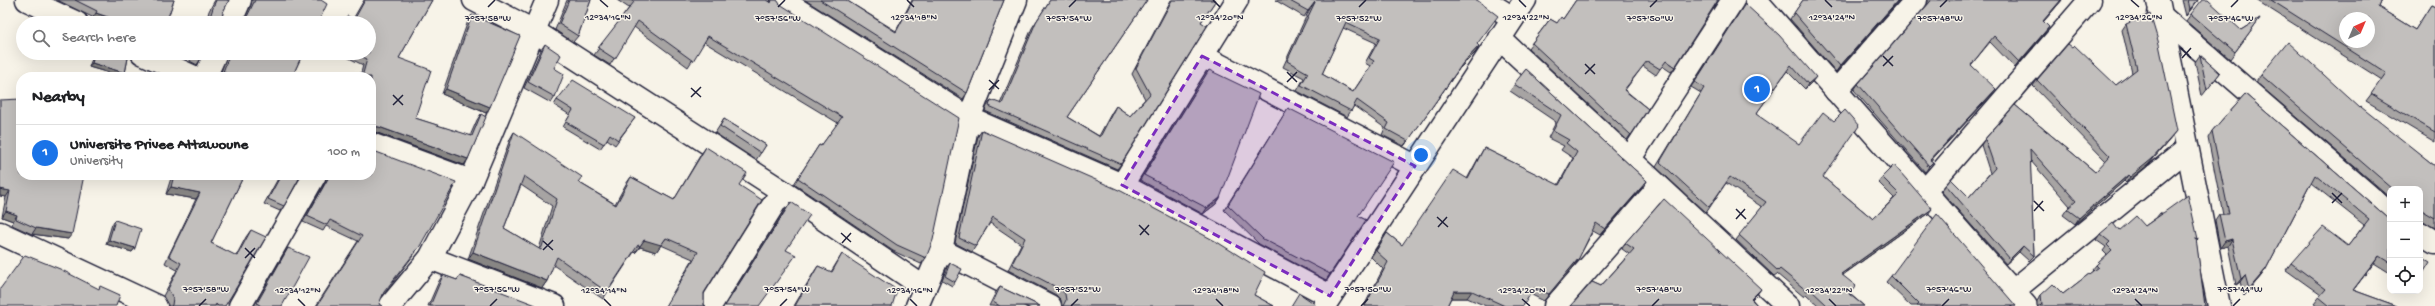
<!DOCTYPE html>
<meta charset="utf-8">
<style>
body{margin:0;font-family:"Gochi Hand",sans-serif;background:#f2f2f2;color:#202124}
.controls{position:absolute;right:12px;bottom:12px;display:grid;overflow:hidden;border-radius:8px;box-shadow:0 4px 16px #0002}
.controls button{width:36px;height:36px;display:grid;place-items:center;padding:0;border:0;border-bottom:1px solid #e0e0e0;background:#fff;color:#202124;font:20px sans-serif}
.compass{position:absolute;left:2339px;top:12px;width:36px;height:36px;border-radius:50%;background:#fff;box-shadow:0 4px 16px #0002;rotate:44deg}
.you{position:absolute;left:1421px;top:155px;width:14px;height:14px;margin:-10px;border:3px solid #fff;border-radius:50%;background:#1a73e8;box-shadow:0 0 0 6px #1a73e833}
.badge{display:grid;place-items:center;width:26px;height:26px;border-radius:50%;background:#1a73e8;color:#fff;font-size:13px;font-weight:700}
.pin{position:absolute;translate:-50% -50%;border:2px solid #fff;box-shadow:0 1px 4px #0006}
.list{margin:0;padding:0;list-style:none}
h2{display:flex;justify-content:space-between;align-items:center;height:52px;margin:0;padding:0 16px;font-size:17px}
h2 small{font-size:13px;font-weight:400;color:#757577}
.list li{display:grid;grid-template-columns:26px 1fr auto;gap:12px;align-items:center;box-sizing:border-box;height:56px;padding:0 16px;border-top:1px solid #e0e0e0}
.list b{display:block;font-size:15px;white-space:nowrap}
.list p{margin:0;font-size:13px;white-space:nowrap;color:#757577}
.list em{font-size:13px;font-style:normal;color:#757577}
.icon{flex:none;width:22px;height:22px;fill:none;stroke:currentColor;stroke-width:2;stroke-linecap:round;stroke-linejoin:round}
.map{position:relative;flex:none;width:2435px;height:306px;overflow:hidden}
.search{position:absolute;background:#fff;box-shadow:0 4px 16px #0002;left:16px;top:16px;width:360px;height:44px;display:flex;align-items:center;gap:10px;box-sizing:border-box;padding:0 14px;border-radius:22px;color:#757577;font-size:15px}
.panel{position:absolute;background:#fff;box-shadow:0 4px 16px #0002;left:16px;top:72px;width:360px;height:108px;border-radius:16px}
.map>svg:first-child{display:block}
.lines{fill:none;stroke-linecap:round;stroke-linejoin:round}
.minor-casing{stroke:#22223b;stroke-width:25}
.minor{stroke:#f7f3e8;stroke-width:22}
.wall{fill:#a7a4a3;stroke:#22223b;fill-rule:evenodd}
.shaded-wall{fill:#888684;stroke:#22223b}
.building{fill:#c2bfbd;stroke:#22223b;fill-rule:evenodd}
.marked{fill:#7b2cbf;fill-opacity:0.2;stroke:#7b2cbf;stroke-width:3;stroke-dasharray:8 5;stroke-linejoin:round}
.ticks{fill:none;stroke:#22223b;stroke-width:1.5}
.ticks-label{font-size:10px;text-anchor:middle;fill:#22223b;stroke:#f7f3e8;stroke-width:3;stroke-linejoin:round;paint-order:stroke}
</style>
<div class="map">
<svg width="2435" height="306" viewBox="0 0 2435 306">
<rect width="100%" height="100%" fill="#f7f3e8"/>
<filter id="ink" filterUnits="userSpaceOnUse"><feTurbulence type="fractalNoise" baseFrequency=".025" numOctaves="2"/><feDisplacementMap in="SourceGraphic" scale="8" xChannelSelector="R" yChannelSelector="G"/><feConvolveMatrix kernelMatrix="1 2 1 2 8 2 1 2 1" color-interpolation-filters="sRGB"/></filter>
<g filter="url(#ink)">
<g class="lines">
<g class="minor-casing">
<g id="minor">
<path d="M27,0L77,23"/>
<path d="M474,0L534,31L782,191L925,288"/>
<path d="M782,0L969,118L1122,185L1330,296"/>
<path d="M1484,0L1513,18"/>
<path d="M1756,0L2026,306"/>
<path d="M2158,0L2219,306"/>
<path d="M2159,14L2390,214"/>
<path d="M230,23L240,0"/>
<path d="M1499,38L1788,306"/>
<path d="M142,53L194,77"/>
<path d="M1202,56L1415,166"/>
<path d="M205,77L216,53"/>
<path d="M1836,91L1916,0"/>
<path d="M371,144L471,181"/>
<path d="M1629,160L1733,0"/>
<path d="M1122,185L1237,0"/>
<path d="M1925,191L2090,0"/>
<path d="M0,233L156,306"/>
<path d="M2420,233L2435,242"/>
<path d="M941,250L1050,306"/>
<path d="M430,258L554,306"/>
<path d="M2013,291L2187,149"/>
<path d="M240,306L315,175"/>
<path d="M390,306L430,258L471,181L547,0"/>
<path d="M710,306L782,191"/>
<path d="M917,306L941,250L969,118L1016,0"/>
<path d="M1324,306L1525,0"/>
<path d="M1555,306L1659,187"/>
</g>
</g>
<use href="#minor" class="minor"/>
</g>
<g class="wall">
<path d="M57,0H174L167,20L177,23H104L92,19V17Z"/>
<path d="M215,0H229L223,12L222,19L225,23H206L209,11Z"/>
<path d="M252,0H321L318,23H243L251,5Z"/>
<path d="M364,0H432L399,58L415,118L470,136L477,120L481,114L468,159L464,165L375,132H371V77H360L363,65L339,53H369V23H342L347,16L353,19Z"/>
<path d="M567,0H591L578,36L573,42L555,30Z"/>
<path d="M617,0H766L770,2L771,0H777L926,258L921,264L893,251L794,184L819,145L821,146L838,123L704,42L688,67L634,27L610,65L594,55L629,8Z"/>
<path d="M805,0H846L896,31L912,0H1004L967,93L963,99Z"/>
<path d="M1050,0H1147L1067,117L1099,136L1112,112L1116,106L1130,116L1145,99L1132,74L1171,0H1216L1201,22L1121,164L1117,169L985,111L987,106L991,100L1000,104L1032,28Z"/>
<path d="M1275,0H1477V44L1479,46L1476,52L1459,69L1404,146L1382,135L1385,128L1354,106L1347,117L1297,91L1304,78L1283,67L1310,8L1304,17ZM1343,28L1376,43L1365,63L1370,66L1353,92L1322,74Z"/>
<path d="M1576,0L1675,67L1671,72L1662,66L1656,75L1643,66L1625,90L1648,109L1627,140L1528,48L1550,19L1557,23L1563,19Z"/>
<path d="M1803,0H1899L1836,72L1790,19Z"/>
<path d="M1928,0H2062L2043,22L2045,33L2015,68L1990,42L1971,65L1992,94L1931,160L1928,168L1925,172L1854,90L1858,84L1927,6L1928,2Z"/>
<path d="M2182,0H2198L2186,16Z"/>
<path d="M2256,0H2381L2378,7L2415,30L2431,5L2435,7V142L2366,101L2382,80Z"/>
<path d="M1742,10L1812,82L1805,89L1787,71L1756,114L1823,177L1873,219L1894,198L1878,182L1882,177L1928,214L1843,275L1850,294L1864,306H1819L1806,294L1804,297L1777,274L1774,276L1736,240L1762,207L1726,183L1706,213L1656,167L1701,93L1691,87Z"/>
<path d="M2191,14L2241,30L2260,18L2230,59L2186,21Z"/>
<path d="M472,15L486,113L442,94L468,21Z"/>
<path d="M2126,24L2172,137L2148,165L2126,183L2124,181L2075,224L2063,215L2067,209L2070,206L2030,160L2034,256L2029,261L2019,252L2006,264L1941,191L1946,185L1969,197L1990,173L1981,145L1985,139L2015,105L2095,172L2106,161L2033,86L2037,80L2116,85L2132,73L2122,30Z"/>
<path d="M545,44L554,68L555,97L551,103L524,88L541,50Z"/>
<path d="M94,53H129L125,73L123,77L89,67Z"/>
<path d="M188,53H204L197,65L190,61L191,54Z"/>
<path d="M228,53H303L292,77H219Z"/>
<path d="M2200,55L2220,73L2202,96L2195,62Z"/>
<path d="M1526,69L1647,181L1642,188L1600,235L1593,231L1575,265L1544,301L1530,294L1523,306H1486L1467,298H1451L1447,306H1364L1383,269L1371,257L1387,233L1402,245L1467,179L1480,155L1484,148L1558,185L1573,158L1561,150L1564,146L1548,138L1556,122L1510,91Z"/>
<path d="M1209,70L1220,198L1216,204L1203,214L1140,180Z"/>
<path d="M2261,75L2360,108L2435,166V228L2420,219V189H2390V197L2256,82Z"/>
<path d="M2245,94L2387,217H2390V273L2374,263L2353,290L2397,306H2317L2314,304L2321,295L2286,270L2291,263L2348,246L2364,225L2311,183L2266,269L2261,276L2244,296L2240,282L2236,285L2228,246L2220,248L2215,220L2219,214H2223L2208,138L2212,131Z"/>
<path d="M0,100L21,175L68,239L32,234L12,225L13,221L2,217L6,197L0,196Z"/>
<path d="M557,100L635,118L615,145L607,139L600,149L563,127L570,115L554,105Z"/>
<path d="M1288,108L1358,216L1366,220L1326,280L1259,244L1224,210Z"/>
<path d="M724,119L766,145L756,160L715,133Z"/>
<path d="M982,130L1254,295L1274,306H1062L1061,300L1056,295L1008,270L1021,244L990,223L972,252L955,243L978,136Z"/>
<path d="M514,132L578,182L615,204L626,184L631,177L674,200L701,154L706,147L739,185L704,293V305L706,306H665L693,259L661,245L656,252L640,247L635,253L634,252L603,299L553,265L547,281L542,288L468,259L510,139ZM521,185L552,206L539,249L504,228Z"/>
<path d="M172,175H244L211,243L236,256L246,237L251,230L225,306H168V305L163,296L177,270L165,263L196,199L166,194Z"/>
<path d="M280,175H301L284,206L280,211L264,204Z"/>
<path d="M326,175H371L416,252L384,294L316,306L358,241L326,226L323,231L303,222L326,181Z"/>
<path d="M791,202L786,250L725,306L786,209Z"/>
<path d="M2160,213L2198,239L2196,241L2205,306H2037V301L2041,295L2063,294L2093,271L2092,270L2096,265L2107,255L2103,251L2106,247L2096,240L2100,234L2145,226L2156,218Z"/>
<path d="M115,220L135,248L132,252L106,244L112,224Z"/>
<path d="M1625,243L1761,289L1757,294L1752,299L1758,306H1571L1592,282L1601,286L1629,254L1622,249Z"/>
<path d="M288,248L282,306H254L284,254Z"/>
<path d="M842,254L892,306H794L814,272L818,266L831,272Z"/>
<path d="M950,263L955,282L952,286L942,280L947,267Z"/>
<path d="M443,275L457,280L460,276L536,306H428L439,281Z"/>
<path d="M1891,276L2016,306H1911L1886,282Z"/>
<path d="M1000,287L1040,306H989L996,292Z"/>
</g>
<g class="shaded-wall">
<path d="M1898,0H1899L1836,72L1840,66Z"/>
<path d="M2061,0H2062L2039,27L2043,21Z"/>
<path d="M2198,0L2186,16L2190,9Z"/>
<path d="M96,13L125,23H104L92,19Z"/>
<path d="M2049,27L2045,33L2015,68L2019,62Z"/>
<path d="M1479,46L1476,52L1459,69L1404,146L1463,63Z"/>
<path d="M92,63L125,73L123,77L89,67Z"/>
<path d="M1816,77L1812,82L1805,89L1808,84Z"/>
<path d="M446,89L490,107L486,113L442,94Z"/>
<path d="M1996,89L1992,94L1926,166L1930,160Z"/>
<path d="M372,126L379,127L468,159L464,165L375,132H371V127Z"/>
<path d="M2177,131L2172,137L2148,165L2126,183L2130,177Z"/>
<path d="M2128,175L2124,181L2075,224L2079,218Z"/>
<path d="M1647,181L1642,188L1600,235L1605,229Z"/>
<path d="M171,187L200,193L196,199L166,194Z"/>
<path d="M0,189L10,191L6,197L0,196Z"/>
<path d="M1220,198L1216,204L1203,214L1207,208Z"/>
<path d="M1932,209L1928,214L1837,279L1841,274Z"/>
<path d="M6,211L17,215L13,221L2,217Z"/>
<path d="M36,228L72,234L68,239L32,234Z"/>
<path d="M666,238L656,252L640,247L635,253L644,240Z"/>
<path d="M2232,239L2228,246L2220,248L2225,241Z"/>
<path d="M109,240L135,248L132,252L106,244Z"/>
<path d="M2023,246L2019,252L2006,264L2010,259Z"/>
<path d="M473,252L547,281L542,288L468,259Z"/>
<path d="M2379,256L2374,263L2348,297L2353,290Z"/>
<path d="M1579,258L1575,265L1544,301L1549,294Z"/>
<path d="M2266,269L2261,276L2244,296L2249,289Z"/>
<path d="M2245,275L2240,282L2236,285L2241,279Z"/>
<path d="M1761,289L1757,294L1747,304L1751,299Z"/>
<path d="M1454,291H1472L1467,298H1450Z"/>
</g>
<g class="building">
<path d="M75,0H174L167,20L177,23H125L96,13L97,11Z"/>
<path d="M216,0H229L223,12L222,19L225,23H208L214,5Z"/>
<path d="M255,0H321L327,4L318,23H244Z"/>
<path d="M365,0H432L399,58L431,70L415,118L472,136L481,114L486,117L468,159L379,127L372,126L371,127V77H362L367,59L354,53H369V23H344L347,16L354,20Z"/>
<path d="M569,0H591L578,36L559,24Z"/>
<path d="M630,0H766L771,3L772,0H777L780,4L959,118L933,240L926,258L897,245L798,178L819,145L821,146L842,117L708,36L693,61L638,21L615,59L598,48L634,2Z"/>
<path d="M820,0H846L896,32L913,0H1004L967,93Z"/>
<path d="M1050,0H1147L1067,117L1100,137L1116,106L1130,116L1150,94L1136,68L1172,0H1216L1201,22L1207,26L1121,164L989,106L991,100L1002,104L1036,22Z"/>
<path d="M1288,0H1477L1498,16L1477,44L1479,46L1463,63L1408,141L1386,129L1389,123L1357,100L1351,111L1301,85L1308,73L1287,61L1315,2L1308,11ZM1346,22L1380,38L1369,58L1374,61L1353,92L1322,74Z"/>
<path d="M1576,0H1718L1675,67L1666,61L1660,69L1647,61L1624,90L1648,109L1631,135L1532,43L1550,19L1557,23L1561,17L1563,19Z"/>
<path d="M1803,0H1898L1840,66L1794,13Z"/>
<path d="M1931,0H2061L2043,21L2049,27L2019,62L1994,36L1971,65L1996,89L1930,160L1933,162L1929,166L1858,84L1930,2Z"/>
<path d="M2188,0H2198L2190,9Z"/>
<path d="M2202,0H2208L2241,30L2260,18L2235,52L2191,14Z"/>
<path d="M2271,0H2381L2378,7L2415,30L2431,5L2435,7V132L2371,94L2386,73ZM2345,18H2369V42H2345Z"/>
<path d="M1745,4L1779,35L1816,77L1808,84L1791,65L1756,114L1799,144L1823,112L1834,121L1845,110L1859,126L1823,177L1873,219L1899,194L1882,177L1894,165L1932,209L1841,274L1856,286L1849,294L1864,306H1828L1810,289L1807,291L1780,269L1778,271L1739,235L1766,202L1730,177L1709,207L1660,162L1704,88L1695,82Z"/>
<path d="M2150,14L2159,44L2177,131L2152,159L2130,177L2128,175L2079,218L2067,209L2076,201L2030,149L2034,256L2023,246L2010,259L1946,185L1951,179L1969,197L1995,168L1985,139L2015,105L2095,172L2110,156L2037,80L2068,44L2072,47L2074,45L2116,85L2137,69L2126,24Z"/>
<path d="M472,15L520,36L490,107L446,89Z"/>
<path d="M2288,42L2360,108L2361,107L2435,166V218L2420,209V189H2393L2261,75Z"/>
<path d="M545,44L561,55L554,68L564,74L555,97L528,82Z"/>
<path d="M95,53H129L125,73L92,63Z"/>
<path d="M195,53H204L201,58L194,55Z"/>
<path d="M230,53H303L292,77H234L223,72Z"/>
<path d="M2200,55L2220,73L2207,90Z"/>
<path d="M1526,69L1647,181L1605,229L1596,223L1579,258L1549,294L1534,288L1523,306H1505L1472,291H1454L1447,306H1365L1388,262L1376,251L1387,233L1402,245L1453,170L1468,179L1484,148L1559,185L1577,152L1566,143L1569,140L1553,131L1561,115L1514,84Z"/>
<path d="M1209,70L1259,94L1220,198L1207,208L1144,175Z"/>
<path d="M573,80L635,118L618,140L610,134L604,144L566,122L573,110L557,100Z"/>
<path d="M2245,94L2387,217H2390V263L2379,256L2353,290L2397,306H2330L2319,297L2326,289L2291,263L2323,227L2348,246L2369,219L2315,175L2266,269L2249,289L2245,275L2241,279L2232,239L2225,241L2219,214H2229L2212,131Z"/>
<path d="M21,99V175H84L72,234L36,228L16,219L17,215L6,211L10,191L0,189V100Z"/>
<path d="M1288,108L1394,162L1358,216L1366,220L1330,274L1263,239L1228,205Z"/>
<path d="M724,119L766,145L761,153L720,126Z"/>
<path d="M982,130L1121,191L1217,242L1265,272L1254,295L1274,306H1063L1066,300L1065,294L1060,289L1012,264L1025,238L993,217L976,246L959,238Z"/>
<path d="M514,132L582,177L578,182L616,205L631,177L674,200L706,147L747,173L739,185L762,200L704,293V305L706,306H666L698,252L666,238L661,245L644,240L640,246L638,245L607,292L557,257L547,281L473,252ZM524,176L557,199L541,250L504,228Z"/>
<path d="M371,150L456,182L420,246L384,292L379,304L382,306H317L362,236L330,220L327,225L307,216L330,175H371Z"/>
<path d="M174,175H244L211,243L237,256L251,230L266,237L236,288L225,306H218L216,304L215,306H171L172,305L173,298L168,289L181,263L169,256L200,193L171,187Z"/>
<path d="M281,175H301L284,206L268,199Z"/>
<path d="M2188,195L2198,239L2196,238L2205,306H2040L2042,304L2041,295L2053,284L2063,294L2098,267L2096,265L2112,250L2107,245L2110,242L2100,234L2113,223L2119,231L2136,216L2145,226L2162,214L2160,213H2163Z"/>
<path d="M1664,199L1761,289L1751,299L1758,306H1571L1592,282L1601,286L1634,249L1625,243Z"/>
<path d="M791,202L810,215L786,250L796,255L759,306H725Z"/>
<path d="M1937,214L2016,306H1917L1919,304L1891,276Z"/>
<path d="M115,220L141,229L135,248L109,240Z"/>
<path d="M288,248L309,257L282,306H261L257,303Z"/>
<path d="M842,254L897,290L892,306H795L818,266L832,272Z"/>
<path d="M25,255L60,269L99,289L100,286L120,295L116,306H0V289Z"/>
<path d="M2420,256L2430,262L2420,278Z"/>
<path d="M950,263L962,269L955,282L945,276Z"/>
<path d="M443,275L457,280L460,276L536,305V306H430Z"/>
<path d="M1000,287L1040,306H1000L993,302Z"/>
<path d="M1299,293L1315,304L1314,306H1291Z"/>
</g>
</g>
<path class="marked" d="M1202,56L1415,166L1330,296L1122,185Z"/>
<path class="ticks" d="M600,0L608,7M907,0L914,7M1213,0L1220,7M1519,0L1526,7M1825,0L1832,7M2131,0L2139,7M488,7L495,0M778,7L785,0M1069,7L1076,0M1359,7L1366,0M1650,7L1657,0M1940,7L1947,0M2231,7L2238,0M2181,48L2191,58M1883,56L1893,66M2182,58L2191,48M1585,64L1595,74M1883,66L1893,56M1287,72L1297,82M1585,74L1595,64M989,80L999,89M1287,82L1297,72M691,88L701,97M989,90L999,80M393,95L403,105M691,97L701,87M393,105L403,95M2332,193L2342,203M2034,201L2044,211M2332,203L2342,193M1736,209L1746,219M2034,211L2043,201M1437,217L1448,227M1736,219L1745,209M1139,225L1149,235M1438,227L1447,217M841,233L851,242M1140,235L1149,225M543,241L553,250M842,243L851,233M245,248L255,258M543,250L553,240M245,258L255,248M298,299L305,306M604,299L611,306M910,299L917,306M1216,299L1223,306M1522,299L1530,306M1829,299L1836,306M2135,299L2142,306M199,306L206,299M490,306L497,299M780,306L787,299M1071,306L1078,299M1361,306L1368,299M1652,306L1659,299M1942,306L1949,299M2233,306L2240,299"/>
<g class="ticks-label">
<text x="608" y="20">12°34'16"N</text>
<text x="914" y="20">12°34'18"N</text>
<text x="1220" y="20">12°34'20"N</text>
<text x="1526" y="20">12°34'22"N</text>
<text x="1832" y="20">12°34'24"N</text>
<text x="2139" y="20">12°34'26"N</text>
<text x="488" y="21">7°57'58"W</text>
<text x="778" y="21">7°57'56"W</text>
<text x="1069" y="21">7°57'54"W</text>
<text x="1359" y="21">7°57'52"W</text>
<text x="1650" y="21">7°57'50"W</text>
<text x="1940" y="21">7°57'48"W</text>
<text x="2231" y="21">7°57'46"W</text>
<text x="206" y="292">7°57'58"W</text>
<text x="497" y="292">7°57'56"W</text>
<text x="787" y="292">7°57'54"W</text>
<text x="1078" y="292">7°57'52"W</text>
<text x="1368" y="292">7°57'50"W</text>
<text x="1659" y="292">7°57'48"W</text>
<text x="1949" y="292">7°57'46"W</text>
<text x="2240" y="292">7°57'44"W</text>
<text x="298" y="293">12°34'12"N</text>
<text x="604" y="293">12°34'14"N</text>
<text x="910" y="293">12°34'16"N</text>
<text x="1216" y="293">12°34'18"N</text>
<text x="1522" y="293">12°34'20"N</text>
<text x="1829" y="293">12°34'22"N</text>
<text x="2135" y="293">12°34'24"N</text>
</g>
</svg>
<div class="controls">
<button>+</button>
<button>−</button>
<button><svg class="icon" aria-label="locate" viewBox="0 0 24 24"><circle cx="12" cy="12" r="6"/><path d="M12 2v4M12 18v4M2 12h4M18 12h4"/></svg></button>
</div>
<svg class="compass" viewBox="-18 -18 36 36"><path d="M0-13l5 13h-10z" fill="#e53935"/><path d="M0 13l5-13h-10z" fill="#757577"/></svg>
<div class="you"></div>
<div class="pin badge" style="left:1757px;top:89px">1</div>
<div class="search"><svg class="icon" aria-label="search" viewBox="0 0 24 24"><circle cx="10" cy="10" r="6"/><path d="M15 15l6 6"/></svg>Search here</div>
<section class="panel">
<h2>Nearby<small></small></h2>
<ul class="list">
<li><span class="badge">1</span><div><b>Universite Privee Attawoune</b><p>University</p></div><em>100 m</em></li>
</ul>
</section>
</div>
